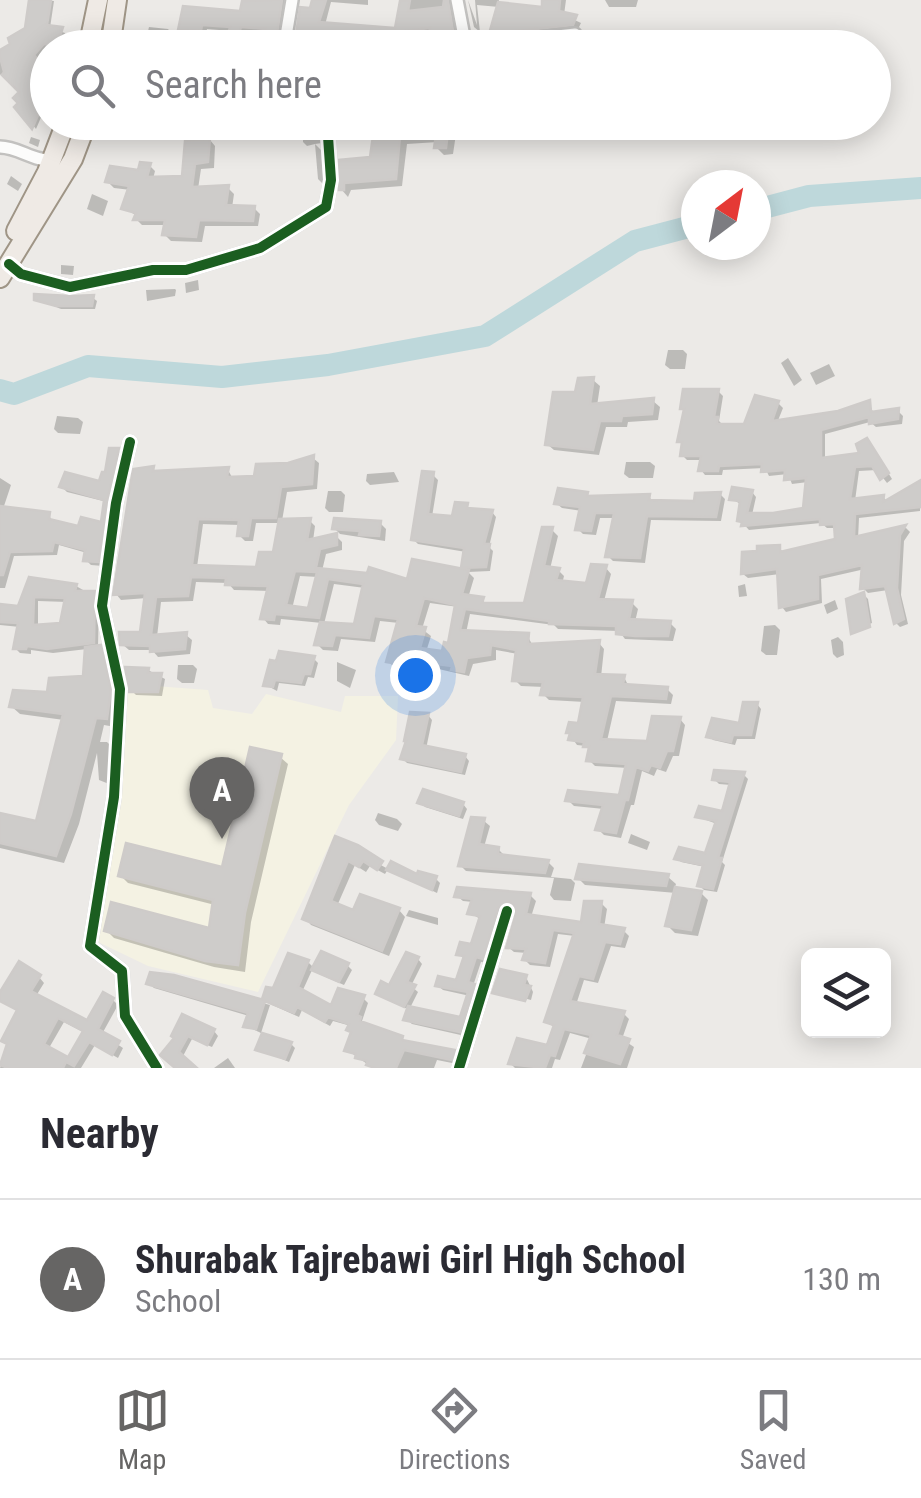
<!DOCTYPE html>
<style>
body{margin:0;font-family:"Roboto Condensed",sans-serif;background:#f2f2f3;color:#2b2b33}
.controls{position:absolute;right:30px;bottom:30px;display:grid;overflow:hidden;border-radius:15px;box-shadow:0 5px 25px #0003}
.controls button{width:90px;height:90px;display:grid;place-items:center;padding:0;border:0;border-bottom:2px solid #e1e1e2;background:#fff;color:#2b2b33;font:50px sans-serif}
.compass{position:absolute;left:681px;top:170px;width:90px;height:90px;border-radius:50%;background:#fff;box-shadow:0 5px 25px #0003;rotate:32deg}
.you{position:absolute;left:415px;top:675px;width:35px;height:35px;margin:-25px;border:8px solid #fff;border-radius:50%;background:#1a73e8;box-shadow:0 0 0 15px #1a73e833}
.badge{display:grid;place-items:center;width:65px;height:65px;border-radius:50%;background:#666564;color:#fff;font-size:32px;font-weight:700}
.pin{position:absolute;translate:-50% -82px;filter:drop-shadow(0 2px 5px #0008)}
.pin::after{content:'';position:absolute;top:52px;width:35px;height:30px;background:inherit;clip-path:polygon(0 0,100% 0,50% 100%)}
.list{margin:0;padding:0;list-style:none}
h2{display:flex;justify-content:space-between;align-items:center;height:130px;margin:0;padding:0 40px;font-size:42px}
h2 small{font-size:32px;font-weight:400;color:#7c7c81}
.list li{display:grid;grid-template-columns:65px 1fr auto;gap:30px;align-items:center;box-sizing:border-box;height:160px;padding:0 40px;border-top:2px solid #e1e1e2}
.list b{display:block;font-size:38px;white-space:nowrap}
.list p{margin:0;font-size:32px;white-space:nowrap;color:#7c7c81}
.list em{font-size:32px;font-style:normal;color:#7c7c81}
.icon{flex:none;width:55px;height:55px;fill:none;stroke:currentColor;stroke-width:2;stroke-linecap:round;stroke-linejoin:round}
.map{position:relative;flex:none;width:921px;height:1068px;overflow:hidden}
.search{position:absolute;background:#fff;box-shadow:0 5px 25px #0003;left:30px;right:30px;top:30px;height:110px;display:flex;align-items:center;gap:25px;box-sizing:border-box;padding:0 35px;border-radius:55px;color:#7c7c81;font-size:38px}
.sheet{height:290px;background:#fff}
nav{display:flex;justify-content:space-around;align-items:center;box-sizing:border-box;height:140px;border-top:2px solid #e1e1e2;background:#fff;font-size:28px;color:#7c7c81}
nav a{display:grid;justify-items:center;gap:5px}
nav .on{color:#666564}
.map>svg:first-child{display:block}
.education{fill:#f4f2e3}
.shadow{fill:#0003;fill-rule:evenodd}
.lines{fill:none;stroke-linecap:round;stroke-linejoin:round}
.river{stroke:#bed8db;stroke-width:22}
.building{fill:#ceccca;stroke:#cecbc9;stroke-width:2.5;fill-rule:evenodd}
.street-casing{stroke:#c2c1bf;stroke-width:16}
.primary-casing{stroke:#9f9586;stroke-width:22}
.street{stroke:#fcfcfb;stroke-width:11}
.primary{stroke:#efeae5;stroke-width:18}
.cycleway-casing{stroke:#fff;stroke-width:16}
.cycleway{stroke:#1b5e20;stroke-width:10}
</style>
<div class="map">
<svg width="921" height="1068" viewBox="0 0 921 1068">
<rect width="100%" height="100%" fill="#eceae7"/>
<path class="education" d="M128,684L208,690L213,708L252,714L266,694L341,712L345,696H398L396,740L349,805L258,992L148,966L94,940L93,922L108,873Z"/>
<g class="shadow">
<path d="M39,0L54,1L50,28L65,33L60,48L47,46L35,60L45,71L39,78L48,80V101L36,129L18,107L22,92L3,73L0,75V58L27,30Z"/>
<path d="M270,0H291L280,48L264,46L267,33L245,31L241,48H226L231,31L207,29L206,35L186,34L181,29L185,9L266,22Z"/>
<path d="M315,0H368V5L331,2L325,25L375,34L374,44L326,41L324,48H296Z"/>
<path d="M402,0H455L452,8L457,35L409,36L408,48H386L383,30L397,31Z"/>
<path d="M468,0L477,25L475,0H499L498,4L544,10L545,0H566L564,15L581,23L578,29L496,39L492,34L499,7L477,5L480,32L474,27Z"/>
<path d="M605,0H638L636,7H609Z"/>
<path d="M149,27L168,29L172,34L169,48H144Z"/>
<path d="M114,122H148L145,137L118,135L113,130Z"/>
<path d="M353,122H369V127L357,130Z"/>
<path d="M523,122H555V126L527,127Z"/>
<path d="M448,126L456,134L453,154L444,155L437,148L438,142L407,144L402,186L351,190L348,197L341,189V162L372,160L376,131Z"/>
<path d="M317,130L322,135V143L315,144L323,152L325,182L322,183L318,179L315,144L307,146L303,142V133Z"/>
<path d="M31,137L40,140L38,147L29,143Z"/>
<path d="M210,140L215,146L214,168L201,169L198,189L228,188L234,194L232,208H254L260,214L258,226H205L202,242L171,241L165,235L166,225H142L136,219L137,216L124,208L131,190L114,188L108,182L140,173L149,165L155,171L153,179L184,178Z"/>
<path d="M11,176L22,184L18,191L7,184Z"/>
<path d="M92,194L108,201L103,216L87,209Z"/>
<path d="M61,265L74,266L73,275L61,274Z"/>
<path d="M198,280L199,290L186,293L185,283Z"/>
<path d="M146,290L175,289L176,290L175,296L147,301Z"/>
<path d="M93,298L97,301L95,309H61L36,299Z"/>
<path d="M668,350H683L687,354L685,369H670L665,365Z"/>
<path d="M788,358L802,380L794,386L781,363Z"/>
<path d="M829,364L835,376L816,385L810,373Z"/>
<path d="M593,380L600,386L597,406L653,401L660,407L658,420L628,422L627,427H606L599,455L554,450L547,444Z"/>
<path d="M718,391L723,396L719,421L722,424L746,426L778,403L783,408L777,423L839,413L869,403L874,414L898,411L903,416L902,424L876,427L870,422L825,434V460L862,455L871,445L892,479L887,483L877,470L859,471L855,501L883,497L888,502L921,482L920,511L859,518L858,539L906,528L910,532L904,541L901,595L908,624L900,627L896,623L888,590L868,593L863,588L865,569L821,579L822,603L786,612L782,607L780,574L748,578L743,574L779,548L785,554L837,541V528H827L821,523L749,530L740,520L742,505L732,499L752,492L756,497L752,515L805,510L808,482L792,484L788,474L769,476L765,468L723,470L722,475H705L701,470L702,460H687L683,456L684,446L679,441L686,412L682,408Z"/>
<path d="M57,416L78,418L83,422L80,434L58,433L54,429Z"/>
<path d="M118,450L123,455L103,566L91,565L86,560L87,553L59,545L57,555L14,556L5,588H0V478L11,485L3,509L49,515L53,523L79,529L103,525L107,502L67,492L62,487L101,484Z"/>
<path d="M313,458L319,463L317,489L287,492L282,521H310L315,526L313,541L336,536L342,542V550L326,554L322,571L409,582L468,572L474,578L468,598L482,600L488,605L526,606L552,530L558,536L550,569L558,570L564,576L562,584L588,586L606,568L611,574L604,601L632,603L638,609L635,622L670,623L676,629L673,641L625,639L619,631L558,629L554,625L470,614L466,633L527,635L533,646L599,643L604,649L601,677H624L629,687L667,689L673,695L671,704L616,701L607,741L649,743L680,719L685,725L679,756H673L666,772L657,769L654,776L642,771L634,805H631L621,838L604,835L598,829L604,809L574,806L568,800L621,798L628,768L595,766L589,760L591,751L586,746L577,745L568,732L580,726L585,702L549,700L543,694L544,687L521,686L515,680L518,654L496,650V660L473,664L469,676L434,668L429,692L422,691L416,685L419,671L394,667L388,661L399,623L380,621L375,642L341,639L338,651L323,650L317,644L322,623L281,619L280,625L268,624L263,618L270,591L234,590L228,583L196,582L193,601L161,602L157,637L186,635L192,640L190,654L158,657L152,650H129L122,644L142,635L147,598L121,600L116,594L153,469L157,474L228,470L233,479H256ZM256,523H281L275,554L258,569L197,567L203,524L241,525L239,535L245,541H253ZM300,576L318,577L310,610L292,609ZM334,584L365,588L356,627L324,624ZM430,603L458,607L450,645L444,654L426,652L431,636L422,629Z"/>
<path d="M626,462H650L655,466L653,478H629L624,474Z"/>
<path d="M394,472L399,482L370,485L366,481L367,474Z"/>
<path d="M433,475L438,480L432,517L454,519L467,506L472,511L492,512L496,517L489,547L493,551L490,571L468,572L464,567L466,552L418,544L413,539Z"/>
<path d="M328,491H341L345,495L343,512H329L325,508Z"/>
<path d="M587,494L591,498L649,497L655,503H696L720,494L725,499L721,521L651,520L645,563L613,561L608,556L616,518H600L596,535L583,534L578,529L582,511L562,508L556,503Z"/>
<path d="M380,523L386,529L385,541L340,534L334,528Z"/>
<path d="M30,580L76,586L99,599L98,648L109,657L118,700L115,727L104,725L100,742H107L111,746L109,784L99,780L97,753L79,824L64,863L0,848V815L37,824L64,720L20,714L11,706L49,695L85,679L87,649L53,653L31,650V654L20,653L15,648L20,627L0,625V607L20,608ZM38,601L67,602L62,625L38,627Z"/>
<path d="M745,584L747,596L739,597L738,586Z"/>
<path d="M864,595L868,599L872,623L854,630Z"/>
<path d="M835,600L838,609L827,614L824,605Z"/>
<path d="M775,625L780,630L777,655H766L761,651L764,626Z"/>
<path d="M838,637L843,642L844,655L837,658L833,654L831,640Z"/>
<path d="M314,659L318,663L314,678L308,677L305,686L279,683L277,691L266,685L272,663Z"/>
<path d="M337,662L356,670L350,688L337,681Z"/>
<path d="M178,665H193L197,669L194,683H182L177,679Z"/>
<path d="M148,670L165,679L162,696L136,695L132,691Z"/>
<path d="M757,704L761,709L755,739H737L735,745L713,740L709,736L741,726Z"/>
<path d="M428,715L432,720L426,749L465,756L469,761L465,775L407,763L403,759Z"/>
<path d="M280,757L288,764L251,922L245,972L214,967L114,938L106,930L211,931L215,905L128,883L121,876L224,870Z"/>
<path d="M744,775L748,779L722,862L725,865L717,892L704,890L700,886L705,867L681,862L677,858L707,856L717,824L698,817L724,814L731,785L719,784L715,780Z"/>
<path d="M420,802L463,804L467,809L463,819L425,807Z"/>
<path d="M378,813L397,819L402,824L398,831L379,825L375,820Z"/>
<path d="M484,821L490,826L484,847L498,849L504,855L548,862L554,868L551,877L571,879L575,883L571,901L554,900L550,895L554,878L466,871L460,865Z"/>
<path d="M631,834L650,842L647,850L628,843Z"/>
<path d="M336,840L388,869L385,874L370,866L366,872L355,865L337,906L355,914L399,910L405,917L389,956L311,925L305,918Z"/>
<path d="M389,870L436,879L440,883L437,893Z"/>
<path d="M668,877L676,884L674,890L701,893L708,900L698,936L675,933L668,926L676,893L585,885L578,878Z"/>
<path d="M530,895L536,901L531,917L583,925L601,903L607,909L604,928L623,930L629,936L625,948L611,946L598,983L584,980L576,1005L623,1013L629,1019L622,1039L634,1047L627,1068H581L592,1039L570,1033L560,1060L555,1059L552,1068H515L510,1063L549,1048L556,1028L546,1022L575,936L558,934L550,967L530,965L525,960L527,953L514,952L508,947L519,908L510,906L503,914L488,963L481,962L473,986L479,991L465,1036L412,1024L406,1019L409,1010L378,993L390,988L418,959L422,964L411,986L418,992L410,1008L462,1020L470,996L443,990L437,985L458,983L465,960L459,954L473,947L482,920L470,913L473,902L463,901L457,896Z"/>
<path d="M409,910L438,918V925L406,916Z"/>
<path d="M290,956L308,962L315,969L347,965L352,970L344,985L319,974L313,968L302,992L332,1009L363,998L368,1003L362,1021L365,1024L402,1038L407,1043L453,1052L459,1058L457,1064L437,1060L434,1068H373L347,1050L353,1033L351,1026L333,1021L330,1026L302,1010L299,1017L270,1004L264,998L274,991Z"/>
<path d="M39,977L44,983L36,996L88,1024L113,1000L118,1005L102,1034L123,1048L118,1058L95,1045L81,1068H0L19,1011L0,998ZM64,1022L85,1033L69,1061L49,1048Z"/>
<path d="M173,977L270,1005L261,1033L246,1026L249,1016L154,988L149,983Z"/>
<path d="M526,977L533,992L531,1000L496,991Z"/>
<path d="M214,1031L218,1036L212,1047L192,1039L182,1058L193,1068H178L163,1055L176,1038L174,1036Z"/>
<path d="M291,1044L295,1048L289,1062L258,1049Z"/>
<path d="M228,1058L235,1068H214Z"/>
</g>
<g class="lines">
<g class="river">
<path d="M756,210L809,196L921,188"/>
<path d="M0,390L14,394L88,366L222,377L328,365L485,336L635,241L696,225"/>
</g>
</g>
<g class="building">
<path d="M29,0H51L47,25L63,27L57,46L44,44L34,55L44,66L36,75L48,78V92L32,129L14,107L18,103L13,98L19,92L2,75L4,72L0,57V50L10,44L8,38L25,28Z"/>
<path d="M282,0L275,48L261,47L265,29L241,27L235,48H224L230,27L202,25L201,31L178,30L183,6L240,11L242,1Z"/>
<path d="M312,0H326L319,22L395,28L400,1L410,0L408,11L443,7L444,0H448L453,31L429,34L430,28L405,31L403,42L321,36L319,45L299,43L298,48H294L300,7L310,8Z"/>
<path d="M542,0H560L559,11L577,15L573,25L489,34L498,2L542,7Z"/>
<path d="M449,124L446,148H434L436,135L400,137L396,179L344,183V190H339V160L370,157L374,129Z"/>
<path d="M210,138L208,162L195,164L192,187L229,185L226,205L255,206L253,221L199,220L196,237L162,235L165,220H133L136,213L121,209L129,186L105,182L110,166L138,170L140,162L151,163L147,177L182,176L185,141Z"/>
<path d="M34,294L71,296L94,295L92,306H56L34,300Z"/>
<path d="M594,377L590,404L654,398L652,414L622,416L621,421H600L593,450L545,445L553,392H575L578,378Z"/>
<path d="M683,389H719L714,417H718L717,424H744L755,395L779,401L772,421L838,411L870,400L871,412L899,408L898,419L869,424V417L821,430V458L859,453L856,444L867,438L889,473L880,480L872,466L855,467L850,499L884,495L883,502L921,480V507L855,514L854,537L906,525L900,535L897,588L904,619L894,624L885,586L860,589L862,565L818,575V599L779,608L777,569L741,574L742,552L757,551V546L780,545V552L835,539L834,524L820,525V519L741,526L742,522L737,521L740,501L729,500L732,487L753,490L747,513H773L803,508L806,478L784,480L785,470L761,472L762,464L719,466L718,471H698L701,456H680L682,442H677L684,409H680Z"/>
<path d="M109,448H119L107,502L99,562L83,561L85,550L54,542L52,551L10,552L3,575H0V506L50,512L49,519L78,526L81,517L101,522L104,500L59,487L65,472L99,481L102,472H105Z"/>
<path d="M314,455L312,484L281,487L276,518H251L248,536H237L239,520L198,519L192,565L256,567L259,552H273L279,519L311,518L307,540L337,533V545L320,549L315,572L295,571L286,605L308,608L318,568L367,573L369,567L407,579L412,559L469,570L462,594L484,597L482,603H524L542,527H553L544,566L560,568L556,580L586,583L591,564L607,565L598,599L633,600L629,619L671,621L668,636H635L616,634V626L549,624V621L465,609L460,630L529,633L528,644L600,640L595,674L625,675L623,684L668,687L666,699L611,696L601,739L647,741L652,716L681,717L673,751H667L660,768L651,765L648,771L636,767L628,800H625L616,833L595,830L603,805L565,801L568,790L619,795L626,764L586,761L589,747H583L584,742L568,740L570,733H566L569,722L578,723L583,697L540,695L543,682L512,681L516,650L491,645L490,655L467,658L464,672L451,670L452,666L429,663L424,687L414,686L417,667L386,662L398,619L374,616L369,638L335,635L332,646L314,645L320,622L354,624L363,584L328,579L319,618L275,614L274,620L260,619L268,586L225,585L226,578L191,577L188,596L156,597L151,635L187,632L185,649L150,652V646L120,645L119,632H140L145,593L113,595L133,469L154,466L153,471L229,467L227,477L254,476L256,464L288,463ZM424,598L455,605L448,643L444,642L442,651L420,648L426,627L416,626Z"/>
<path d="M422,471L434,472L428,514L452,516L455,502L468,503L467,508L493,510L484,544H490L486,567L461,568L464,548L411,540Z"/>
<path d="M558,488L588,492L587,496L650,494L649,500L694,501L695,493L721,492L716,517L647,516L640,558L605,557L614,513H595L591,531L575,530L580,507L554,504Z"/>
<path d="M334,518L381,521L379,536L359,535L360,531L332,529Z"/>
<path d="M29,577L77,584L75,591H95L94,643L47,649L27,646L26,649H13L18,623L0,622V604L18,606ZM34,597L65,598L60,623L33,625Z"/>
<path d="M864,592L870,627L851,634L846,599Z"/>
<path d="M101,645L111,690L107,719L96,718L71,814L56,856L0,843V813L36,821L63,714L9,707L13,690L47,692L49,678L83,676L85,647Z"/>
<path d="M279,651L315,656L310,674H304L301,683L275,680L273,687L263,686L270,660L276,661Z"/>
<path d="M125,667L149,668L148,673H162L158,692H129Z"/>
<path d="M743,702H758L751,735H733L731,742L706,737L712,718L739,723Z"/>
<path d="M410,712L429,713L422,745L466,754L461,772L400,759L406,741H404Z"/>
<path d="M250,747L282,754L245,913L238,965L205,961L104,931L111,902L209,928L213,900L118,876L126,843L222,867Z"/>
<path d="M714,770L745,772L718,858H722L713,889L697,886L703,865L674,859L679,847L705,853L716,821L695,817L699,806L722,811L730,782L712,780Z"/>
<path d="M423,789L464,802L459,816L417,803Z"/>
<path d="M471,817L485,818L479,844L499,847L498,854L549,860L545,873L458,866Z"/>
<path d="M335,836L358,845L383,861L377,870L363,861L359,867L348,861L331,901L353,910L360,894L400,908L382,951L302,919Z"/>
<path d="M391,861L417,874L418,871L437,876L432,890L386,870Z"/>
<path d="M579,864L669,874L666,886L575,879Z"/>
<path d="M457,887L531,893L526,914L581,922L584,901H602L599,924L625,928L620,944L605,942L593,979L579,976L570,1001L625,1011L617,1035L630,1039L620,1064L584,1053L591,1035L564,1029L555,1056L550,1055L545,1068L508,1064L517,1038L547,1045L554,1025L544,1022L574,933L553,930L545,963L522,960L526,949L506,948L516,913L514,905L509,902L498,908L483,959L476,957L468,982L475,984L460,1032L403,1020L408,1006L460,1017L468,992L435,986L438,976L456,980L464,956L456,955L460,942L471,944L480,916L467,914L472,899L454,897Z"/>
<path d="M675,887L702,891L691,930L665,926Z"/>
<path d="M321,951L349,963L339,982L311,970Z"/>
<path d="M406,952L419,957L407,982L416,985L404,1007L375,994L381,981L389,985Z"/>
<path d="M288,953L309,960L298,987L331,1005L338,988L365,995L357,1015L361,1017L360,1021L403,1036L402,1040L455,1050L452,1060L404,1050L396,1068H375L366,1065L368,1061L355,1058L356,1054L344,1051L351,1032L346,1030L349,1024L328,1017L325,1022L297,1007L294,1013L265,1001L256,1029L243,1027L248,1013L146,984L150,972L174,975L264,1000L262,999L266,987L273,988Z"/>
<path d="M19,961L41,975L31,991L87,1020L103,992L114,998L98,1029L120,1041L112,1055L89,1042L74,1066L66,1062L63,1068H8L0,1065L7,1044L1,1041L17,1010L0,1001V992ZM58,1018L83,1031L68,1057L44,1044Z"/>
<path d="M500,969L527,975L524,985L531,986L525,1001L492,993Z"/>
<path d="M182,1014L215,1029L207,1045L188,1036L179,1052L197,1068H175L160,1055L174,1038L171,1036Z"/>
<path d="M262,1033L292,1042L285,1059L255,1050Z"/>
</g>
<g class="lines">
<g class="street-casing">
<g id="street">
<path d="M457,0L466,47"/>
<path d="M284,48L292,0"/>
<path d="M452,48L575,34"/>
<path d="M0,147C19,147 34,162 54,160"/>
<path d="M9,264L21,274L70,287L153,270H186L260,248L326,207L331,180L327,122"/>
<path d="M130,442L116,503L102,606L120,689L114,797L90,946L122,971L125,1016L157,1068"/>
<path d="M459,1068L507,911"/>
</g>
</g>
<g class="primary-casing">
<g id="primary">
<path d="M88,48L98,0"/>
<path d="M110,48L117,0"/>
<path d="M16,231L47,172L66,122"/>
<path d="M0,278L73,159L87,122"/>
</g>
</g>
<use href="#street" class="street"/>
<use href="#primary" class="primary"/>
<g class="cycleway-casing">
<g id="cycleway">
<path d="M9,264L21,274L70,287L153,270H186L260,248L326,207L331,180L327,122"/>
<path d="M130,442L116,503L102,606L120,689L114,797L90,946L122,971L125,1016L157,1068"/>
<path d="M459,1068L507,911"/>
</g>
</g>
<use href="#cycleway" class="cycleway"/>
</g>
</svg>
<div class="controls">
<button><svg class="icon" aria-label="layers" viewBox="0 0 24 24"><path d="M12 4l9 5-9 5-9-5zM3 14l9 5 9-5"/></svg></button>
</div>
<svg class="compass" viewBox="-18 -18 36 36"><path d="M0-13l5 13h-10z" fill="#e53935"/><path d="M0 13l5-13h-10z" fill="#7c7c81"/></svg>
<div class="you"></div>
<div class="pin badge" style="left:222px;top:839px">A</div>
<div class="search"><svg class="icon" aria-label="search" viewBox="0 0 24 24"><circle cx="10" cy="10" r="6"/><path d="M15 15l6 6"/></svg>Search here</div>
</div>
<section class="sheet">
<h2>Nearby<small></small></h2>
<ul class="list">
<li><span class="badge">A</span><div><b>Shurabak Tajrebawi Girl High School</b><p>School</p></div><em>130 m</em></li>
</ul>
</section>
<nav>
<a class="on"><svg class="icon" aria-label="map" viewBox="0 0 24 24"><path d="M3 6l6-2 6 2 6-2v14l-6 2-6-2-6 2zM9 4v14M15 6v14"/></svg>Map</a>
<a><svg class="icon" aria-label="directions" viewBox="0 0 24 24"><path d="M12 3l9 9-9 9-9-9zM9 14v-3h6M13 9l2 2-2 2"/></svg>Directions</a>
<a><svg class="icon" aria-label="saved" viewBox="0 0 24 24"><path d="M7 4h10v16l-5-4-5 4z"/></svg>Saved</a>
</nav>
